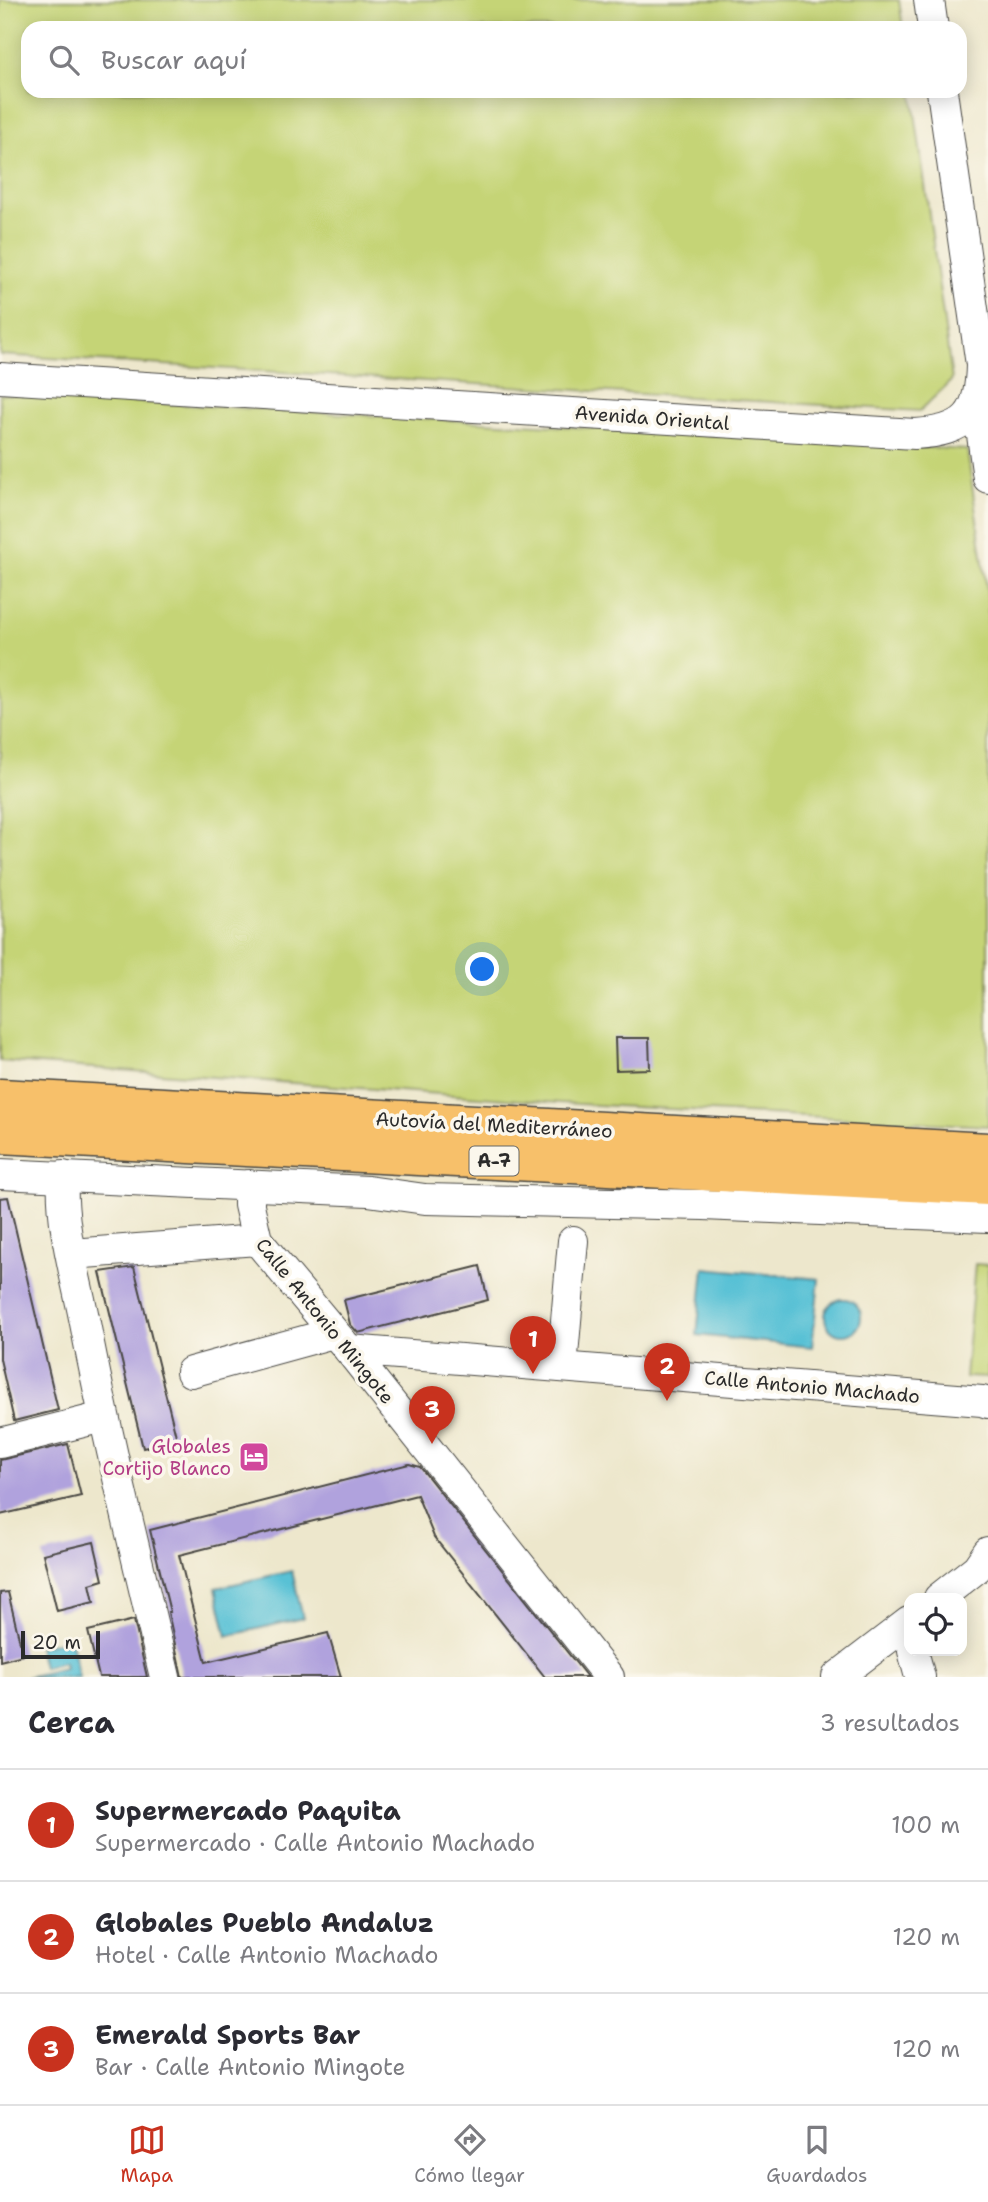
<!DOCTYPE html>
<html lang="es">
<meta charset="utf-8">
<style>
body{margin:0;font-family:"Shantell Sans",sans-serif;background:#f2f2f3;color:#2b2b33}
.controls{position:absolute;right:21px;bottom:21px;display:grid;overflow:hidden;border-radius:14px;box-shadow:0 4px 18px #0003}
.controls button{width:63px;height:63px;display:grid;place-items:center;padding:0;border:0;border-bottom:2px solid #e1e1e2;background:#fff;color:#2b2b33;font:35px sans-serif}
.scale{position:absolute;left:21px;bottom:18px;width:79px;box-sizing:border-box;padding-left:7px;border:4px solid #2b2b2b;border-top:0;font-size:19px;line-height:24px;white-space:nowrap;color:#2b2b2b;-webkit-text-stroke:5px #fbf7ec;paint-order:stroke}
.you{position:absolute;left:483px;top:970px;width:24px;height:24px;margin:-18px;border:5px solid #fff;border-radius:50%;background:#1a73e8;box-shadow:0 0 0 10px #1a73e833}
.badge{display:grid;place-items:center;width:46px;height:46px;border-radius:50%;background:#c8321e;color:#fff;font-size:23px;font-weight:700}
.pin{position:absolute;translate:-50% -58px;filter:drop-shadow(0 2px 4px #0008)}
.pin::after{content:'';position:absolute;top:37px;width:24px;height:21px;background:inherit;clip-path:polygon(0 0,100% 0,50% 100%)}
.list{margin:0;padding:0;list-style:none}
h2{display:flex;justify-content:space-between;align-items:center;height:91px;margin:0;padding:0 28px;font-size:30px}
h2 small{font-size:23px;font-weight:400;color:#7c7c81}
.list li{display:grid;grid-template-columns:46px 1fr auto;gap:21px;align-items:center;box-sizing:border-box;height:112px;padding:0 28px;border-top:2px solid #e1e1e2}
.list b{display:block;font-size:26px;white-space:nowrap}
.list p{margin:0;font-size:23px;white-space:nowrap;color:#7c7c81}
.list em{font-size:23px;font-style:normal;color:#7c7c81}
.icon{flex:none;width:38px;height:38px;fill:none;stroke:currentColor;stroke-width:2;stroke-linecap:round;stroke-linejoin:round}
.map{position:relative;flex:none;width:988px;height:1677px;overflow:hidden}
.search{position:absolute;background:#fff;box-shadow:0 4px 18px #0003;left:21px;right:21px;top:21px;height:77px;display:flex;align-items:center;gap:18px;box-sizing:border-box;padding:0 24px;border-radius:21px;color:#7c7c81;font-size:26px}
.sheet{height:427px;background:#fff}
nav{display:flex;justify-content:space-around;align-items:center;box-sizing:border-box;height:98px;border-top:2px solid #e1e1e2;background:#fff;font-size:19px;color:#7c7c81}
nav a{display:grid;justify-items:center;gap:4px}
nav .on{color:#c8321e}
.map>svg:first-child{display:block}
.green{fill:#c5d476;stroke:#788050;stroke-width:2}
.water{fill:#58c1d5;stroke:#427680;stroke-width:2}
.building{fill:#b0a2dd}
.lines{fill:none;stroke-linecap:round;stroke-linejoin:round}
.minor-casing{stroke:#484743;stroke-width:32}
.highway-casing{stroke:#484743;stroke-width:41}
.minor{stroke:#fff;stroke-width:30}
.highway{stroke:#f7c06b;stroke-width:38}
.labels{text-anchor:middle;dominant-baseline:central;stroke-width:7;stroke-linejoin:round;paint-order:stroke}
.shield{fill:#fbf7ec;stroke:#696865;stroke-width:2}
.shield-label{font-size:18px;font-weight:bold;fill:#2b2b2b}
.street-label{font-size:19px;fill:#2b2b2b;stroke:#fbf7ec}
.hotel-label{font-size:19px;fill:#b23c85;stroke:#fbf7ec;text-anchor:end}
</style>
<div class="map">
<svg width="988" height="1677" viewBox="0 0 988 1677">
<rect width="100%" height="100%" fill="#fbf7ec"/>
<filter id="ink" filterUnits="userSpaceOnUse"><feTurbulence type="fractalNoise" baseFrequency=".0143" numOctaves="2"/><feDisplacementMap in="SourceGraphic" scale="14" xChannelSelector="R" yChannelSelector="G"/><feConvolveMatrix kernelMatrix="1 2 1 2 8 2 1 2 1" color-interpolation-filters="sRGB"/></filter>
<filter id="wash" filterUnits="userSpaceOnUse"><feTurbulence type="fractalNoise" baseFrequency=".00686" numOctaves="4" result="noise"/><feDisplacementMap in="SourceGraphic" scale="28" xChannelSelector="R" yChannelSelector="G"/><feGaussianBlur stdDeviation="1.57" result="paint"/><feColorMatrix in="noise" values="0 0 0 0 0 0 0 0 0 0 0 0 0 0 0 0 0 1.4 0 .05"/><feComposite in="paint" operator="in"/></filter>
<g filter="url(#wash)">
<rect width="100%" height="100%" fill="#ede7cc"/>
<g class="green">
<path d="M0,0H899L903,28H28V91H912L952,380L920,411L0,355Z"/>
<path d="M0,394L967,450L988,597V1126L560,1103L0,1061Z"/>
<path d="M975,1264L988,1265V1378L965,1377Z"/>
</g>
<g class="water">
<path d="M704,1268L819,1279L812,1347L697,1335Z"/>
<circle cx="843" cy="1317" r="18"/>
<path d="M292,1571L303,1618L227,1636L216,1588Z"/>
<path d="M70,1639L79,1677H27L65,1668L64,1662L43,1667L38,1647Z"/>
</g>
<g id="blocks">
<g class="building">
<path d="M615,1038H649L650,1069L616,1070Z"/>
<path d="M8,1197L58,1410L14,1421L0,1359V1198Z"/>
<path d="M480,1266L488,1300L358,1333L350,1324L344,1300Z"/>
<path d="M134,1267L177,1440L143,1448L100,1272Z"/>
<path d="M68,1444L81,1496L0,1515V1460Z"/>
<path d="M409,1464L420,1467L587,1677H545L434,1537L417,1495L179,1555L206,1662L328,1633L341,1677H182L168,1612H170L150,1530Z"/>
<path d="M94,1542L103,1580L90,1584L94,1602L57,1611L43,1554Z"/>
<path d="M8,1592L23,1655L0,1661V1593Z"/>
<path d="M134,1620L147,1677H99L88,1631Z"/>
</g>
</g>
</g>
<g filter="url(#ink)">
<use href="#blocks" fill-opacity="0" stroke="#484743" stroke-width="2"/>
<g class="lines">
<g class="minor-casing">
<g id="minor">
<path d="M929,0L933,28"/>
<path d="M0,378L915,434C966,431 980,415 981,365L942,91"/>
<path d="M973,412L982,435L988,478"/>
<path d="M0,1174L368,1191L425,1199L703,1205L988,1217"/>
<path d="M63,1176C60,1225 76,1276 85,1323C108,1442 137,1559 165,1677"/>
<path d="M249,1185V1205L257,1240L349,1350L609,1677"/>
<path d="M71,1254L257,1240"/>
<path d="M349,1350L982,1401L988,1403"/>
<path d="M562,1367L573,1241"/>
<path d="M191,1372L333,1333"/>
<path d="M0,1443L103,1417"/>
<path d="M939,1598L977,1568L988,1552"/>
<path d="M913,1651L920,1677"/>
<path d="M837,1677L909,1622"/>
</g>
</g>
<g class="highway-casing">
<g id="highway">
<path d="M0,1098L988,1152"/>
<path d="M0,1134L988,1186"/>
</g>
</g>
<use href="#minor" class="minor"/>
<use href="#highway" class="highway"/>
</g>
</g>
<defs>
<g id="hotel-square" transform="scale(1.575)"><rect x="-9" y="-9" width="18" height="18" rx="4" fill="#d1479c" stroke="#fbf7ec"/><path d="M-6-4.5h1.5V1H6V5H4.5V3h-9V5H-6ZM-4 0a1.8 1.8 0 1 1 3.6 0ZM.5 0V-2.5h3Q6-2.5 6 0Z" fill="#fff"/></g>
</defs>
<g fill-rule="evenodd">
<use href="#hotel-square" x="254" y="1457"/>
</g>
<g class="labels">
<rect class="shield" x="469.5" y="1146.5" width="49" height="29" rx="5"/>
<g class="shield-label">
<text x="494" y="1161">A-7</text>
</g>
<g class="street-label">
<text transform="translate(652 418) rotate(4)">Avenida Oriental</text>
<text transform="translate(494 1125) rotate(3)">Autovía del Mediterráneo</text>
<text transform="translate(325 1321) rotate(51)">Calle Antonio Mingote</text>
<text transform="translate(812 1387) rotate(5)">Calle Antonio Machado</text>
</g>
<g class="hotel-label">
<text x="231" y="1446">Globales<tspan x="231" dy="22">Cortijo Blanco</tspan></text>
</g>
</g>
</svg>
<div class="controls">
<button><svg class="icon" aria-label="locate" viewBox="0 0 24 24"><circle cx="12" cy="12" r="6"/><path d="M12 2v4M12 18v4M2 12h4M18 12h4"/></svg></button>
</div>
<div class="scale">20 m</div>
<div class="you"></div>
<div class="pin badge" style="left:533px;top:1374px">1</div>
<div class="pin badge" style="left:667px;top:1401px">2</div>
<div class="pin badge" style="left:432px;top:1444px">3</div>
<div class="search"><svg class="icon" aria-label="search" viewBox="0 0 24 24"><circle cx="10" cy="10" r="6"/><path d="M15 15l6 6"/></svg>Buscar aquí</div>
</div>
<section class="sheet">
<h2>Cerca<small>3 resultados</small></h2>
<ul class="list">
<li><span class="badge">1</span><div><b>Supermercado Paquita</b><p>Supermercado · Calle Antonio Machado</p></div><em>100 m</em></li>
<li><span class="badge">2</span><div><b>Globales Pueblo Andaluz</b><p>Hotel · Calle Antonio Machado</p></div><em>120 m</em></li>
<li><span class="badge">3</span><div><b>Emerald Sports Bar</b><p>Bar · Calle Antonio Mingote</p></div><em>120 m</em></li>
</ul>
</section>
<nav>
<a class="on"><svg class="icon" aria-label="map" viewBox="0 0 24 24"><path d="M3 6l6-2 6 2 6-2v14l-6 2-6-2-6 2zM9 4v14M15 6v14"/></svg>Mapa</a>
<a><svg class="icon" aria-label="directions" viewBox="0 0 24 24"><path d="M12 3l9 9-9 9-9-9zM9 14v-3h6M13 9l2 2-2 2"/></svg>Cómo llegar</a>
<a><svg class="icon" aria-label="saved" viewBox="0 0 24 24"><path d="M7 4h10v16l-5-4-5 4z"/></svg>Guardados</a>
</nav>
